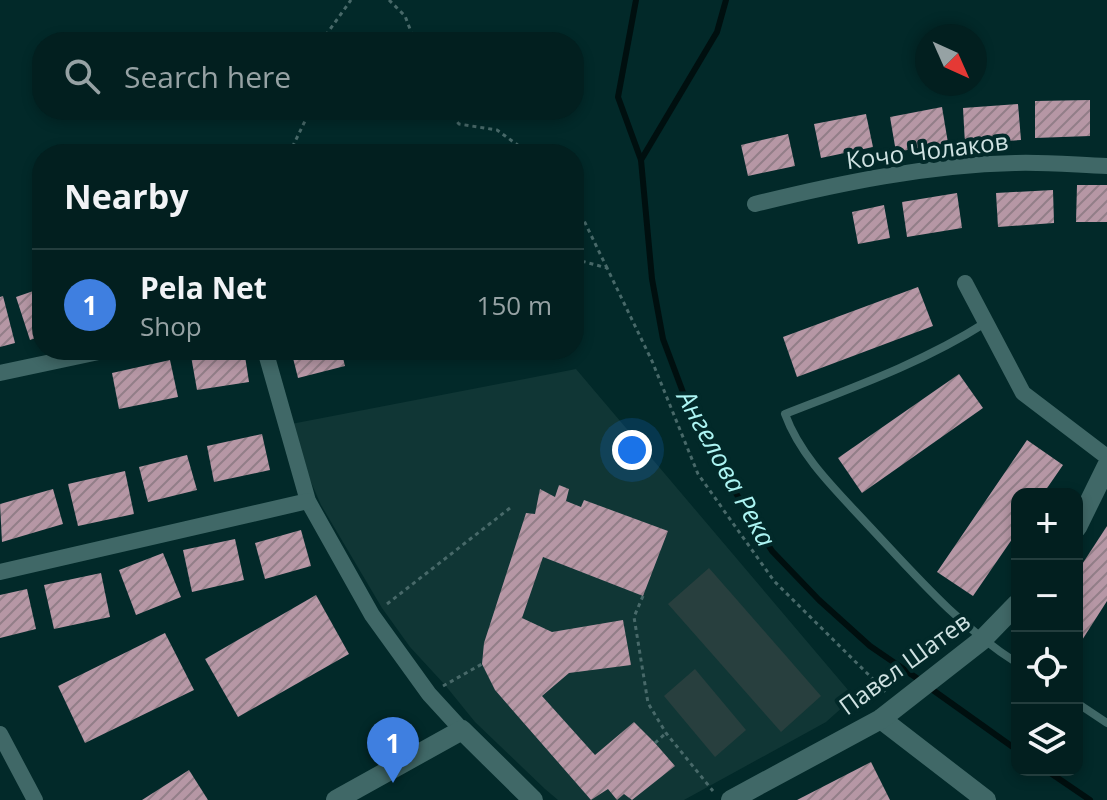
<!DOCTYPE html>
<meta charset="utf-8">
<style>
body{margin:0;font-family:"Open Sans",sans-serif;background:#102c2c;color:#f1f3f6}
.controls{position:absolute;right:24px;bottom:24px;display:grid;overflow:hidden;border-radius:16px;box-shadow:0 4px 12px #0003}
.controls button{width:72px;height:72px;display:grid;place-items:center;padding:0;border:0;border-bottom:2px solid #233d3d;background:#021f1f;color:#f1f3f6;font:40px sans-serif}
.compass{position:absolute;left:915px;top:24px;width:72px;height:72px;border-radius:50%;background:#021f1f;box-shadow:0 4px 12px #0003;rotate:135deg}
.you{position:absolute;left:632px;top:450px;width:28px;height:28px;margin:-20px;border:6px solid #fff;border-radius:50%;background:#1a73e8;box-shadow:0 0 0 12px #1a73e833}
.badge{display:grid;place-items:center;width:52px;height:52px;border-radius:50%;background:#ea580c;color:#fff;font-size:26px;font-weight:700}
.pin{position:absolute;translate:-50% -66px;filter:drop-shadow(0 2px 4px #0008)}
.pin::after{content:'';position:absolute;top:42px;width:28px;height:24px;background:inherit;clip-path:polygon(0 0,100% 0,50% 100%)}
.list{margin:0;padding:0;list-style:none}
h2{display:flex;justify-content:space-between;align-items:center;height:104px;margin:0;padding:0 32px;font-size:34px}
h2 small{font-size:26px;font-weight:400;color:#96a2a4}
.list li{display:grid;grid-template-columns:52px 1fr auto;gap:24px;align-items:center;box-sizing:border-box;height:112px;padding:0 32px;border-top:2px solid #233d3d}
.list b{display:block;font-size:30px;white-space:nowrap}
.list p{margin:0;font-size:26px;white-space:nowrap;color:#96a2a4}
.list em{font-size:26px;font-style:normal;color:#96a2a4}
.icon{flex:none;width:44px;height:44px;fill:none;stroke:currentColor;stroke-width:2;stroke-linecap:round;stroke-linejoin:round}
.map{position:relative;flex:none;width:1107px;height:800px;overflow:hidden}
.search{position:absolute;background:#021f1f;box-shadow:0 4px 12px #0003;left:32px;top:32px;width:552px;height:88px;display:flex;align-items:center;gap:20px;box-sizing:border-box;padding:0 28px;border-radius:32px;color:#96a2a4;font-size:30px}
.panel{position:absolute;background:#021f1f;box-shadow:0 4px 12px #0003;left:32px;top:144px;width:552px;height:216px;border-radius:32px}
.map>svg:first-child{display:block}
.built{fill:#103635}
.green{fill:#283f3e}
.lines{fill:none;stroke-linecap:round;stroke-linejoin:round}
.stream{stroke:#000f0f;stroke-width:6}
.building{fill:url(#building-hatch)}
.path{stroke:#486969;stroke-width:3;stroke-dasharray:4 4;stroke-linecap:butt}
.service{stroke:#406867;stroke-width:8}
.minor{stroke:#406867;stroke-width:16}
.tertiary{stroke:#406867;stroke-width:20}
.labels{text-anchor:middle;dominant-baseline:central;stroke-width:8;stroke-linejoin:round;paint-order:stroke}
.street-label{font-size:24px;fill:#cfe2e2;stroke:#022929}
.water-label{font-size:26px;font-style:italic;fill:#acf4f2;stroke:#022929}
</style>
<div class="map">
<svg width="1107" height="800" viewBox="0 0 1107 800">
<defs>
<pattern id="building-hatch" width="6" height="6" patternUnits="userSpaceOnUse" patternTransform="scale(2)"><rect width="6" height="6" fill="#b697a5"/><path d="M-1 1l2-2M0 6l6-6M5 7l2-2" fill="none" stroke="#927e88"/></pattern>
</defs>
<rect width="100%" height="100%" fill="#022929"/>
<path class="built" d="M576,369L854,697L826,722L684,800H558L545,789L475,722L445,685L410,647L382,608L321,505L286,425Z"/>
<g class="green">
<path d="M709,568L821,696L781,732L668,604Z"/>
<path d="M695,669L746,730L715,757L664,696Z"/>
</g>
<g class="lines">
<g class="stream">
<path d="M636,0L618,97L641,160"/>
<path d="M726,0L717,32L641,160L652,279L663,339L690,411L729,482L772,551L819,600L870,646L921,681"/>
<path d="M930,688L1017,750"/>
<path d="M1046,770L1090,800"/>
</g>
</g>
<g class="building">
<path d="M1090,100V136L1035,138V101Z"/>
<path d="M1018,104L1021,140L965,144L963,108Z"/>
<path d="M942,107L948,143L896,152L890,117Z"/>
<path d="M866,114L873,147L821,158L814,124Z"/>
<path d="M788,134L795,166L748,176L741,145Z"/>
<path d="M1077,185H1107V222H1076Z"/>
<path d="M1053,190L1054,223L998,227L996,193Z"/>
<path d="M957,193L962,228L907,237L902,202Z"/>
<path d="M884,205L890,238L858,244L852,212Z"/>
<path d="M918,287L933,326L797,377L783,337Z"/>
<path d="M42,288V336L30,340L16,297Z"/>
<path d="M3,296L15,343L0,347V297Z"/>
<path d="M224,350H244L249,382L197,390L191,356Z"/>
<path d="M291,350H341L345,366L298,378Z"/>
<path d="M170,360L178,397L119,409L112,373Z"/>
<path d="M959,374L983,408L862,493L838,458Z"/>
<path d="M262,434L270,470L214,482L207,446Z"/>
<path d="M1027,440L1063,465L1043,494H1017V532L973,596L937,572Z"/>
<path d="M187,455L197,490L148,502L139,467Z"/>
<path d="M125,471L134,514L78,526L68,484Z"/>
<path d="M559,485L569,489L566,501L581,507L584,500L668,531L643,596L543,557L522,618L552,632L623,620L631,665L569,673L542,696L595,755L634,722L655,743L675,766L632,800L624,794L617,800L608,789L591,800L495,690L482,664L484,643L526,513L535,514L540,489L555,497Z"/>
<path d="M53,489L63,524L2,542L0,504Z"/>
<path d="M1107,526V601L1077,648V572Z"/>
<path d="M301,530L311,566L265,579L255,543Z"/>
<path d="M235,539L244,580L192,592L183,550Z"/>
<path d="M163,553L181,597L136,615L119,570Z"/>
<path d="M101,573L110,617L54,629L44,585Z"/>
<path d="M27,589L36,629L0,638V595Z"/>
<path d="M316,595L349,654L238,717L205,659Z"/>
<path d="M165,633L194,690L85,743L58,686Z"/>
<path d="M871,762L890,800H797Z"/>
<path d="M189,770L208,800H142Z"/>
</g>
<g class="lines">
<g class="path">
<path d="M389,0L405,16L415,42"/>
<path d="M321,42L351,0"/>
<path d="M447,110L459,124L497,130L530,154"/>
<path d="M289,154L305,121L307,110"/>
<path d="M574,200L607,268"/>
<path d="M574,259L607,268L652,361L698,474L774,581L886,692"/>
<path d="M643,596L634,617L648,703L666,733L713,791"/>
<path d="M387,604L510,508"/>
<path d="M443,686L482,664"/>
<path d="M655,743L666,733"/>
</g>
<g class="service">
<path d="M985,323C922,363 854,387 785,414C801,458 838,492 869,526C916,576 959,626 1017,663"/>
<path d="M1077,703L1107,723"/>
</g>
<g class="minor">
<path d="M755,204C840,183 927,165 1015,163C1046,162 1077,165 1107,166"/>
<path d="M965,283L1023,393L1107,457"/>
<path d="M265,350L308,501L372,615L429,694L462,730"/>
<path d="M0,373L108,350"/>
<path d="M0,572L308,501"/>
<path d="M0,734L35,800"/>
</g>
<g class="tertiary">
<path d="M1077,527L1107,466"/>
<path d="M881,719L986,800"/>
<path d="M336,800L462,730L533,800"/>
<path d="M731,800L881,719L982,640L1017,604"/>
</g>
</g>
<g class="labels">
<g class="street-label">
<text transform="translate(927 150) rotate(-7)">Кочо Чолаков</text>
<text transform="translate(904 663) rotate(-36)">Павел Шатев</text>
</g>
<g class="water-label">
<text transform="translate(727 468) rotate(61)">Ангелова Река</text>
</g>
</g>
</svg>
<div class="controls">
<button>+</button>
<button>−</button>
<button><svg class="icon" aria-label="locate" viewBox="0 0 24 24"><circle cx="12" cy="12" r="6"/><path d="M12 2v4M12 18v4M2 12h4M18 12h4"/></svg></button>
<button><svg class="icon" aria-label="layers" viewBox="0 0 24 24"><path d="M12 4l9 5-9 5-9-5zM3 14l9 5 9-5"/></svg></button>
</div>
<svg class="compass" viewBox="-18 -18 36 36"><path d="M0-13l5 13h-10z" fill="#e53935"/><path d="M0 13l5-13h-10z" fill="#96a2a4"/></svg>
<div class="you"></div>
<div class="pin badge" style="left:393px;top:783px;background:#3f7fe0">1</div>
<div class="search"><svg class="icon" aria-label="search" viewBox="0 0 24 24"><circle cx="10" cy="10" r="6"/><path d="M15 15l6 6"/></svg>Search here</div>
<section class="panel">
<h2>Nearby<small></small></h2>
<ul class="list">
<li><span class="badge" style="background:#3f7fe0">1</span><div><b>Pela Net</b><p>Shop</p></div><em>150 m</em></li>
</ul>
</section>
</div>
